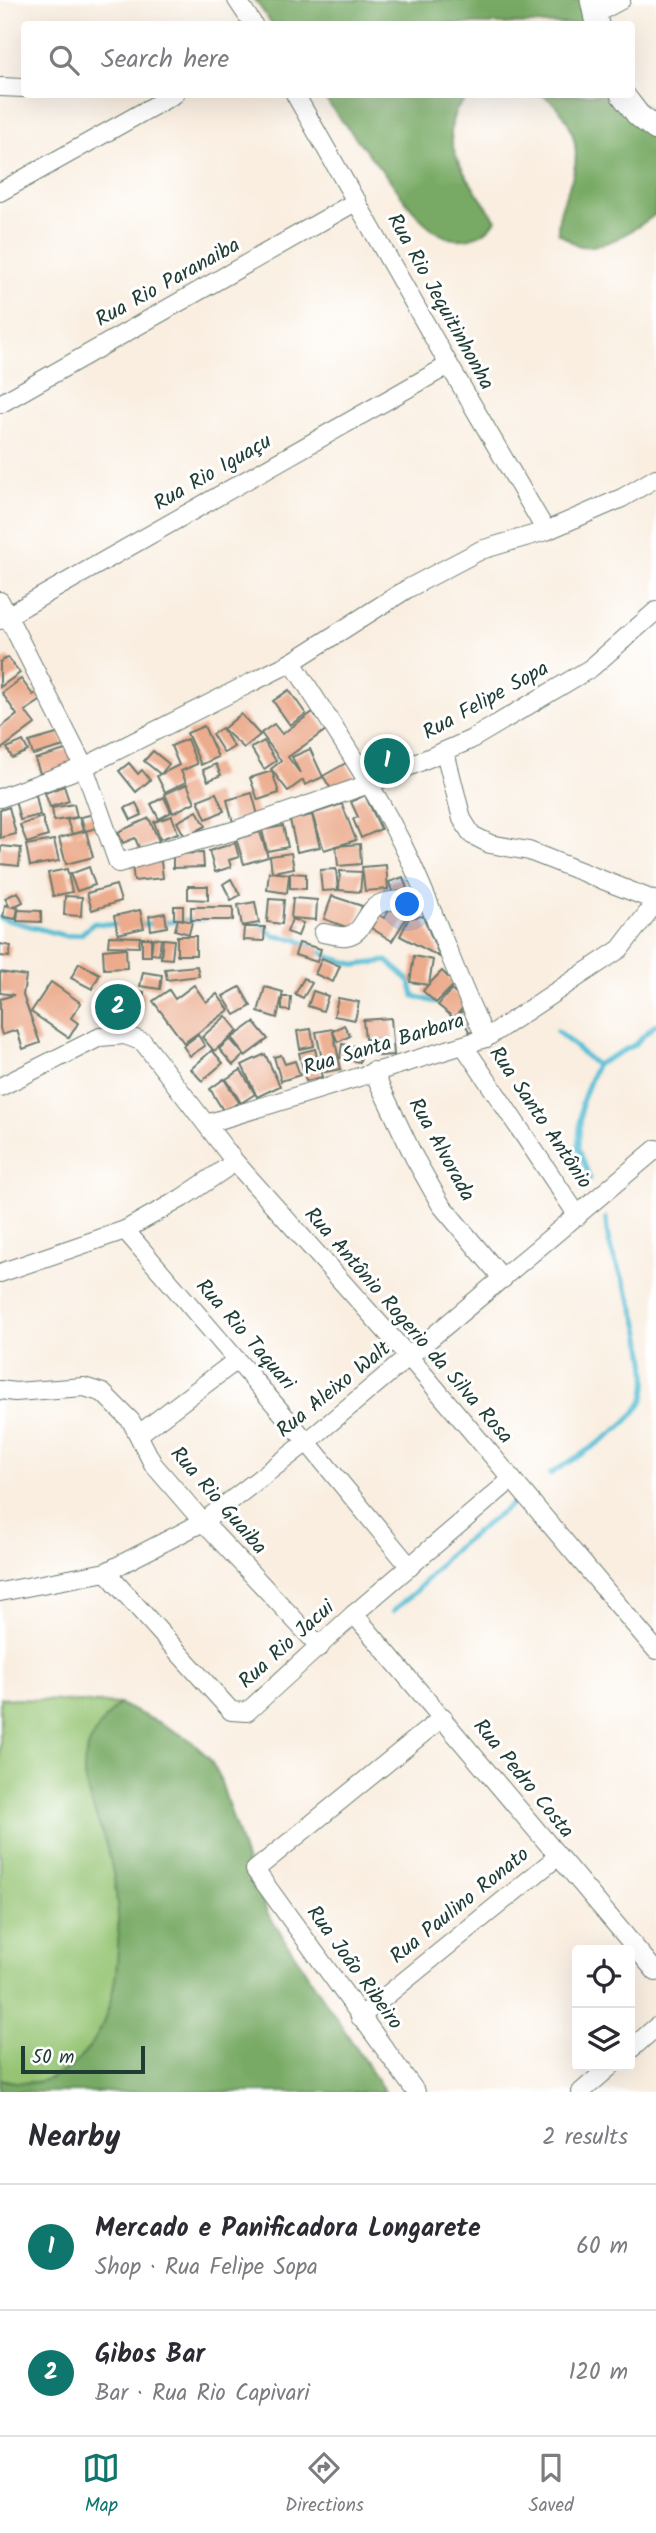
<!DOCTYPE html>
<meta charset="utf-8">
<style>
body{margin:0;font-family:Kalam,sans-serif;background:#f7f7f7;color:#2b2b33}
.controls{position:absolute;right:21px;bottom:21px;display:grid;overflow:hidden;border-radius:7px;box-shadow:0 7px 28px #0002}
.controls button{width:63px;height:63px;display:grid;place-items:center;padding:0;border:0;border-bottom:2px solid #e1e1e2;background:#fff;color:#2b2b33;font:35px sans-serif}
.scale{position:absolute;left:21px;bottom:18px;width:124px;box-sizing:border-box;padding-left:7px;border:4px solid #1f3d34;border-top:0;font-size:19px;line-height:24px;white-space:nowrap;color:#1f3d34;-webkit-text-stroke:5px #fff;paint-order:stroke}
.you{position:absolute;left:408px;top:905px;width:24px;height:24px;margin:-18px;border:5px solid #fff;border-radius:50%;background:#1a73e8;box-shadow:0 0 0 10px #1a73e833}
.badge{display:grid;place-items:center;width:46px;height:46px;border-radius:50%;background:#0f766e;color:#fff;font-size:23px;font-weight:700}
.pin{position:absolute;translate:-50% -50%;border:4px solid #fff;box-shadow:0 2px 7px #0006}
.list{margin:0;padding:0;list-style:none}
h2{display:flex;justify-content:space-between;align-items:center;height:91px;margin:0;padding:0 28px;font-size:30px}
h2 small{font-size:23px;font-weight:400;color:#7c7c81}
.list li{display:grid;grid-template-columns:46px 1fr auto;gap:21px;align-items:center;box-sizing:border-box;height:126px;padding:0 28px;border-top:2px solid #e1e1e2}
.list b{display:block;font-size:26px;white-space:nowrap}
.list p{margin:0;font-size:23px;white-space:nowrap;color:#7c7c81}
.list em{font-size:23px;font-style:normal;color:#7c7c81}
.icon{flex:none;width:38px;height:38px;fill:none;stroke:currentColor;stroke-width:2;stroke-linecap:round;stroke-linejoin:round}
.map{position:relative;flex:none;width:656px;height:2092px;overflow:hidden}
.search{position:absolute;background:#fff;box-shadow:0 7px 28px #0002;left:21px;right:21px;top:21px;height:77px;display:flex;align-items:center;gap:18px;box-sizing:border-box;padding:0 24px;border-radius:7px;color:#7c7c81;font-size:26px}
.sheet{height:343px;background:#fff}
nav{display:flex;justify-content:space-around;align-items:center;box-sizing:border-box;height:98px;border-top:2px solid #e1e1e2;background:#fff;font-size:19px;color:#7c7c81}
nav a{display:grid;justify-items:center;gap:4px}
nav .on{color:#0f766e}
.map>svg:first-child{display:block}
.green{fill:#95c473;stroke:#5a8054;stroke-width:2}
.forest{fill:#78aa65;stroke:#4c744c;stroke-width:2}
.lines{fill:none;stroke-linecap:round;stroke-linejoin:round}
.stream{stroke:#58bfd6;stroke-width:5}
.building{fill:#ecab8c}
.minor-casing{stroke:#6b7b70;stroke-width:20}
.major-casing{stroke:#6b7b70;stroke-width:25}
.minor{stroke:#fff;stroke-width:18}
.major{stroke:#fff;stroke-width:23}
.labels{text-anchor:middle;dominant-baseline:central;stroke-width:6;stroke-linejoin:round;paint-order:stroke}
.street-label{font-size:21px;fill:#1f3d34;stroke:#fff}
</style>
<div class="map">
<svg width="656" height="2092" viewBox="0 0 656 2092">
<rect width="100%" height="100%" fill="#fff"/>
<filter id="ink" filterUnits="userSpaceOnUse"><feTurbulence type="fractalNoise" baseFrequency=".0143" numOctaves="2"/><feDisplacementMap in="SourceGraphic" scale="14" xChannelSelector="R" yChannelSelector="G"/><feConvolveMatrix kernelMatrix="1 2 1 2 8 2 1 2 1" color-interpolation-filters="sRGB"/></filter>
<filter id="wash" filterUnits="userSpaceOnUse"><feTurbulence type="fractalNoise" baseFrequency=".00686" numOctaves="4" result="noise"/><feDisplacementMap in="SourceGraphic" scale="28" xChannelSelector="R" yChannelSelector="G"/><feGaussianBlur stdDeviation="1.57" result="paint"/><feColorMatrix in="noise" values="0 0 0 0 0 0 0 0 0 0 0 0 0 0 0 0 0 1.4 0 .05"/><feComposite in="paint" operator="in"/></filter>
<g filter="url(#wash)">
<rect width="100%" height="100%" fill="#f9eee0"/>
<path class="green" d="M0,1698L119,1704C100,1723 83,1745 84,1774C86,1795 102,1829 108,1851C124,1908 126,2010 82,2056C59,2081 33,2088 0,2079Z"/>
<g class="forest">
<path d="M255,0H601L605,24H272Z"/>
<path d="M632,94L656,119V214C634,229 609,249 581,246C574,245 565,237 558,233C557,212 567,195 573,175C582,144 569,111 542,95Z"/>
<path d="M322,95H470C465,100 459,105 456,111C437,148 477,191 496,220C485,238 459,245 440,234C419,222 403,197 389,179C366,151 343,123 322,95Z"/>
<path d="M119,1704L160,1723L189,1739L208,1757L218,1773L251,1875L268,1914L385,2092H0V2079C33,2088 59,2081 82,2056C126,2010 124,1908 108,1851C102,1829 86,1795 84,1774C83,1745 100,1723 119,1704Z"/>
</g>
<g class="lines">
<g class="stream">
<path d="M0,918L66,936L81,934L94,923L120,925"/>
<path d="M254,919L275,936L296,939L332,958L357,965L387,961L410,981L414,996L435,1002"/>
<path d="M137,925L204,919"/>
<path d="M557,1031L596,1065"/>
<path d="M590,1179L578,1148L582,1102L596,1065L634,1045L656,1024"/>
<path d="M550,1474C576,1457 630,1428 643,1400C653,1378 638,1318 629,1295C618,1265 607,1251 606,1218"/>
<path d="M393,1611L418,1589L450,1553L512,1504"/>
</g>
</g>
<g id="blocks">
<g class="building">
<path d="M8,657L20,673L0,687V662Z"/>
<path d="M21,679L33,695L41,690L46,697L25,711L35,724L0,750V728L17,715L2,693Z"/>
<path d="M289,690L306,714L290,725L273,701Z"/>
<path d="M313,712L326,730L288,757L300,773L292,757L310,749L323,777L305,785L303,780L288,791L271,769L281,761L261,733L274,724L282,734Z"/>
<path d="M241,714L260,735L244,748L223,729Z"/>
<path d="M204,726L218,757L201,765L187,733Z"/>
<path d="M222,728L234,747L224,753L212,734Z"/>
<path d="M60,733L64,746L33,755L29,742Z"/>
<path d="M187,739L197,764L181,771L186,782L165,792L157,776L160,774L144,761L153,751L169,764L161,774L179,765L171,746Z"/>
<path d="M23,741L28,751L12,758L7,748Z"/>
<path d="M264,741L276,761L264,769L251,748Z"/>
<path d="M72,748L78,768L42,779L35,759Z"/>
<path d="M129,763L138,774L142,770L150,780L136,792L119,771Z"/>
<path d="M346,763L357,781L334,794L323,776Z"/>
<path d="M216,764L221,775L208,781L203,770Z"/>
<path d="M272,771L279,793L258,800L250,778Z"/>
<path d="M187,784L195,802L173,813L165,794Z"/>
<path d="M64,786L69,801L50,807L45,793Z"/>
<path d="M216,793L224,811L206,819L198,800Z"/>
<path d="M252,793L258,815L233,822L227,800Z"/>
<path d="M36,795L40,815L20,820L15,800Z"/>
<path d="M365,795L381,829L361,838L353,819L358,817L351,802Z"/>
<path d="M164,797L171,812L159,819L151,804Z"/>
<path d="M136,803L142,815L131,820L125,808Z"/>
<path d="M74,804L77,817L54,821L52,808Z"/>
<path d="M342,804L356,840L324,850L312,814Z"/>
<path d="M9,807L16,834L0,838V810Z"/>
<path d="M197,811L206,826L185,837L177,822Z"/>
<path d="M98,813L101,827L85,831L81,817Z"/>
<path d="M312,815L320,847L297,852L290,820Z"/>
<path d="M172,816L178,833L160,839L154,822Z"/>
<path d="M42,817L48,836L27,843L20,825Z"/>
<path d="M79,817L83,831L72,834L67,820Z"/>
<path d="M149,818L159,841L140,850L135,838L123,843L118,832Z"/>
<path d="M283,826L288,847L267,851L262,830Z"/>
<path d="M86,831L93,857L66,864L59,838Z"/>
<path d="M260,832L268,857L244,864L236,839Z"/>
<path d="M54,840L59,861L30,866L26,845Z"/>
<path d="M235,843L239,857L229,860L231,867L215,872L209,851Z"/>
<path d="M360,844L361,864L338,866L336,846Z"/>
<path d="M1,846L21,848L19,866L0,864Z"/>
<path d="M203,853L204,867L173,868V854Z"/>
<path d="M291,853L294,868L272,872L270,856Z"/>
<path d="M161,861L163,878L134,881L132,864Z"/>
<path d="M386,865L388,889L365,891L362,867Z"/>
<path d="M89,867L95,885L77,891L70,874Z"/>
<path d="M67,869L72,892L53,896L48,873Z"/>
<path d="M336,869L338,890L322,891L320,870Z"/>
<path d="M340,871L362,872L360,892L339,890Z"/>
<path d="M269,872L289,874L287,893L267,890Z"/>
<path d="M290,873L306,874V889L290,888Z"/>
<path d="M403,877L407,889L393,894L389,882Z"/>
<path d="M231,879L240,895L231,900L223,884Z"/>
<path d="M116,885L121,901L92,910L87,893Z"/>
<path d="M188,886H208V900L188,899Z"/>
<path d="M18,892L23,902L13,907L18,908L16,919L3,917L5,905L9,906L5,898Z"/>
<path d="M65,896L82,897L81,916L64,915Z"/>
<path d="M332,896L362,906L354,930L324,919Z"/>
<path d="M293,898L317,900L316,920L291,918Z"/>
<path d="M269,899L284,900L282,924L267,922Z"/>
<path d="M255,902L259,923L242,926L238,905Z"/>
<path d="M174,906H183V919H179L192,922L189,934L175,930L178,919H174Z"/>
<rect x="191" y="907" width="42" height="13"/>
<path d="M391,907L407,917L392,941L371,928L379,915L384,918Z"/>
<path d="M18,910L41,911V922L17,921Z"/>
<path d="M140,910L144,928L118,934L114,916Z"/>
<path d="M165,913L167,927L151,930L149,916Z"/>
<path d="M423,916L440,957L400,936L409,918Z"/>
<path d="M292,919L303,923L298,936L287,932Z"/>
<path d="M244,927H265L264,941L243,940Z"/>
<path d="M109,936L140,937L139,947L108,946Z"/>
<rect x="177" y="936" width="19" height="19"/>
<rect x="142" y="938" width="9" height="18"/>
<path d="M153,938L161,939L159,955L151,954Z"/>
<path d="M163,939L174,940L172,959L161,958Z"/>
<path d="M299,943L321,949L317,962L295,955Z"/>
<path d="M0,944L11,946L9,957L0,956Z"/>
<path d="M126,948L127,968L104,969L103,950Z"/>
<path d="M414,956L433,960L429,984L442,971L455,984L436,1003L423,991L428,985L410,982Z"/>
<path d="M322,958L340,966L333,982L315,974Z"/>
<path d="M79,963L100,974L92,989L71,978Z"/>
<path d="M197,966L199,976L167,980L165,969Z"/>
<path d="M0,972L26,976L23,995L40,1043L23,1049L17,1030L2,1035L0,1028V999L14,995L0,993Z"/>
<path d="M143,972L162,975L160,989L140,986Z"/>
<path d="M304,978L312,983L303,998L295,994Z"/>
<path d="M51,982L81,1003L71,1018L78,1023L69,1038L31,1012Z"/>
<path d="M194,985L206,1002L217,994L229,1010L184,1043L153,1001L169,990L175,999Z"/>
<path d="M104,987L124,988L123,1009H104Z"/>
<path d="M240,987L251,1006L235,1015L223,996Z"/>
<path d="M265,987L283,992L277,1018L258,1012Z"/>
<path d="M127,990L144,992L143,1015L125,1013Z"/>
<path d="M451,990L467,1003L454,1018L438,1005Z"/>
<path d="M313,991L328,996L323,1011L308,1006Z"/>
<path d="M282,997H291L290,1011L282,1010Z"/>
<path d="M338,998L359,1002L355,1020L334,1016Z"/>
<path d="M468,1009L479,1028L470,1033L459,1013Z"/>
<path d="M226,1016L238,1031L214,1051L202,1037Z"/>
<path d="M391,1018L394,1055L378,1056L376,1039H365L363,1020Z"/>
<path d="M254,1022L268,1039L245,1056L232,1038Z"/>
<path d="M344,1025L350,1036L338,1042L333,1032L341,1069L325,1072L316,1032L333,1029V1031Z"/>
<path d="M311,1029L314,1046L300,1049L297,1031Z"/>
<path d="M198,1035L205,1046L190,1056L183,1046Z"/>
<path d="M230,1039L244,1055L233,1065L219,1049Z"/>
<path d="M342,1044L362,1047L360,1062L340,1058Z"/>
<path d="M315,1049L322,1077L306,1081L299,1053Z"/>
<path d="M212,1050L223,1063L202,1081L191,1069Z"/>
<path d="M265,1054L280,1086L257,1097L242,1065Z"/>
<path d="M281,1055L285,1064L295,1061L300,1075L281,1081L274,1057Z"/>
<path d="M241,1070L255,1094L241,1103L226,1079Z"/>
<path d="M224,1079L239,1102L224,1112L210,1089Z"/>
</g>
</g>
</g>
<g filter="url(#ink)">
<use href="#blocks" fill-opacity="0" stroke="#6b7b70" stroke-width="2"/>
<g class="lines">
<g class="minor-casing">
<g id="minor">
<path d="M237,0L253,24"/>
<path d="M595,14L621,0"/>
<path d="M0,87L24,88"/>
<path d="M295,94L449,365L546,531"/>
<path d="M0,192L175,94"/>
<path d="M0,404L357,201"/>
<path d="M0,601L84,767L118,863L233,831L369,784L470,740L591,668L656,611"/>
<path d="M0,620L449,365"/>
<path d="M292,662C333,727 377,790 410,860C437,918 457,980 486,1038"/>
<path d="M445,752L462,819L472,835L490,844L529,851L656,901"/>
<path d="M0,798L84,767L292,662L407,589L481,550L546,531L622,498L656,478"/>
<path d="M323,933C330,934 339,937 346,936C365,934 365,908 382,903C396,898 413,901 428,902"/>
<path d="M464,1046L578,1216"/>
<path d="M373,1071L414,1157L441,1205L503,1279"/>
<path d="M0,1087L100,1037L125,1035L143,1042L235,1162L409,1357L656,1650"/>
<path d="M206,1124L486,1038L620,949L656,902"/>
<path d="M125,1230L307,1442L410,1567"/>
<path d="M0,1273L125,1230L182,1198L235,1162"/>
<path d="M0,1390L15,1392L84,1387L103,1393L131,1421L153,1464L203,1522L320,1647"/>
<path d="M139,1434L237,1360"/>
<path d="M106,1572L231,1711L247,1712L354,1614L512,1479"/>
<path d="M0,1592L106,1572L203,1522L307,1442L656,1149"/>
<path d="M354,1614L656,1972"/>
<path d="M360,2017L557,1857"/>
<path d="M630,2050L656,2027"/>
<path d="M416,2092L255,1870L443,1717"/>
<path d="M581,2092L611,2066"/>
</g>
</g>
<g class="major-casing">
<g id="major">
<path d="M592,0L597,24"/>
<path d="M622,94L638,115L656,129"/>
</g>
</g>
<use href="#minor" class="minor"/>
<use href="#major" class="major"/>
</g>
</g>
<g class="labels">
<g class="street-label">
<text transform="translate(168 283) rotate(-29)">Rua Rio Paranaiba</text>
<text transform="translate(440 302) rotate(61)">Rua Rio Jequitinhonha</text>
<text transform="translate(213 473) rotate(-30)">Rua Rio Iguaçu</text>
<text transform="translate(486 701) rotate(-29)">Rua Felipe Sopa</text>
<text transform="translate(384 1045) rotate(-17)">Rua Santa Barbara</text>
<text transform="translate(540 1118) rotate(56)">Rua Santo Antônio</text>
<text transform="translate(441 1150) rotate(61)">Rua Alvorada</text>
<text transform="translate(408 1326) rotate(49)">Rua Antônio Rogerio da Silva Rosa</text>
<text transform="translate(245 1335) rotate(49)">Rua Rio Taquari</text>
<text transform="translate(334 1390) rotate(-39)">Rua Aleixo Walt</text>
<text transform="translate(218 1501) rotate(49)">Rua Rio Guaiba</text>
<text transform="translate(287 1645) rotate(-42)">Rua Rio Jacui</text>
<text transform="translate(523 1779) rotate(51)">Rua Pedro Costa</text>
<text transform="translate(460 1906) rotate(-39)">Rua Paulino Ronato</text>
<text transform="translate(354 1968) rotate(54)">Rua João Ribeiro</text>
</g>
</g>
</svg>
<div class="controls">
<button><svg class="icon" aria-label="locate" viewBox="0 0 24 24"><circle cx="12" cy="12" r="6"/><path d="M12 2v4M12 18v4M2 12h4M18 12h4"/></svg></button>
<button><svg class="icon" aria-label="layers" viewBox="0 0 24 24"><path d="M12 4l9 5-9 5-9-5zM3 14l9 5 9-5"/></svg></button>
</div>
<div class="scale">50 m</div>
<div class="you"></div>
<div class="pin badge" style="left:387px;top:761px">1</div>
<div class="pin badge" style="left:118px;top:1007px">2</div>
<div class="search"><svg class="icon" aria-label="search" viewBox="0 0 24 24"><circle cx="10" cy="10" r="6"/><path d="M15 15l6 6"/></svg>Search here</div>
</div>
<section class="sheet">
<h2>Nearby<small>2 results</small></h2>
<ul class="list">
<li><span class="badge">1</span><div><b>Mercado e Panificadora Longarete</b><p>Shop · Rua Felipe Sopa</p></div><em>60 m</em></li>
<li><span class="badge">2</span><div><b>Gibos Bar</b><p>Bar · Rua Rio Capivari</p></div><em>120 m</em></li>
</ul>
</section>
<nav>
<a class="on"><svg class="icon" aria-label="map" viewBox="0 0 24 24"><path d="M3 6l6-2 6 2 6-2v14l-6 2-6-2-6 2zM9 4v14M15 6v14"/></svg>Map</a>
<a><svg class="icon" aria-label="directions" viewBox="0 0 24 24"><path d="M12 3l9 9-9 9-9-9zM9 14v-3h6M13 9l2 2-2 2"/></svg>Directions</a>
<a><svg class="icon" aria-label="saved" viewBox="0 0 24 24"><path d="M7 4h10v16l-5-4-5 4z"/></svg>Saved</a>
</nav>
